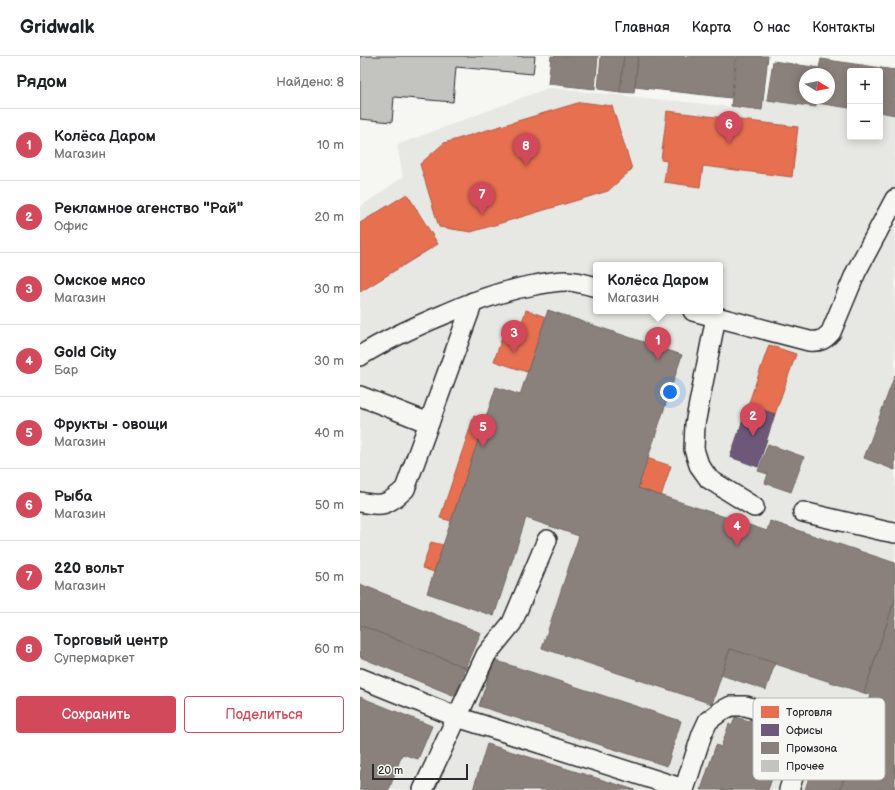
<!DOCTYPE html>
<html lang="ru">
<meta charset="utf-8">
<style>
body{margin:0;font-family:"Balsamiq Sans",sans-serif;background:#f6f6f6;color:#202124}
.controls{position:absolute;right:12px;top:12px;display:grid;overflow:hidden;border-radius:4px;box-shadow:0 2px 10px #0003}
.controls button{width:36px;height:36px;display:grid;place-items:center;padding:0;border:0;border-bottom:1px solid #e0e0e0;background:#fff;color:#202124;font:20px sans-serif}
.compass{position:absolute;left:439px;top:12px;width:36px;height:36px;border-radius:50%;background:#fff;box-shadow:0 2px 10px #0003;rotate:100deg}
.scale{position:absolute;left:12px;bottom:10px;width:96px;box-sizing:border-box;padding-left:4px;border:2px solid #2b2b2b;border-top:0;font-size:11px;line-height:14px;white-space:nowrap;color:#2b2b2b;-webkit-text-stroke:3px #f6f6f2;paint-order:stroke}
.you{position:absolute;left:310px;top:336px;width:14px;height:14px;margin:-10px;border:3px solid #fff;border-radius:50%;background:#1a73e8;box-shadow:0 0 0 6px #1a73e833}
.badge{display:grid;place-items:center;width:26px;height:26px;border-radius:50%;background:#d1495b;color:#fff;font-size:13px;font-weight:700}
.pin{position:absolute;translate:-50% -33px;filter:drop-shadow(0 1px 2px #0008)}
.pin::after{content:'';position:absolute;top:21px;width:14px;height:12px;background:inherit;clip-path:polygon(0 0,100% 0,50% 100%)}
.popup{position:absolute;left:233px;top:206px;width:130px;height:52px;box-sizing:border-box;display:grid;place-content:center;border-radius:4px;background:#fff;filter:drop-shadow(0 1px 3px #0005);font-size:13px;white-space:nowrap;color:#757577}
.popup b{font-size:15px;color:#202124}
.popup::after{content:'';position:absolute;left:50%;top:100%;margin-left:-8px;border:8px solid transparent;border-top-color:#fff}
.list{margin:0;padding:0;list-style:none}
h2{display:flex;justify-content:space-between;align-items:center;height:52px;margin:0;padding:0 16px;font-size:17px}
h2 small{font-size:13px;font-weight:400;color:#757577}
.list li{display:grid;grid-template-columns:26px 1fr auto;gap:12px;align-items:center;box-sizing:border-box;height:72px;padding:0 16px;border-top:1px solid #e0e0e0}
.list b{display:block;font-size:15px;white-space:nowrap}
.list p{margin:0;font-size:13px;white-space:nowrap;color:#757577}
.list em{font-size:13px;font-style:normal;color:#757577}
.actions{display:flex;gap:8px;padding:12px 16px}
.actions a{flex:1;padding:9px 0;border:1px solid #d1495b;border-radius:4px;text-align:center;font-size:14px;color:#d1495b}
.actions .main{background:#d1495b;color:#fff}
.map{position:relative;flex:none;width:535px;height:734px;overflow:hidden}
header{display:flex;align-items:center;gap:24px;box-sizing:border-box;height:56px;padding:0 20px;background:#fff;border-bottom:1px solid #e0e0e0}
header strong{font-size:19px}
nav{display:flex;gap:22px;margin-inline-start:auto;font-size:14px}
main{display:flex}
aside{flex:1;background:#fff}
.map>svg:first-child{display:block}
.built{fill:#e7e7e3;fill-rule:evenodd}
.shops{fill:#e76f51;stroke:#af5b46}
.offices{fill:#6d597a;stroke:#594b62}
.industry{fill:#8a817c;stroke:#6e6764;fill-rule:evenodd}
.building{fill:#c3c3c0;stroke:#2b2b2b}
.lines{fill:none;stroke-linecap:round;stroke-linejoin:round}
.lane-casing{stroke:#2b2b2b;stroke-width:22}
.lane{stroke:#f6f6f2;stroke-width:19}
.key{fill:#f6f6f2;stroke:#b9b9b6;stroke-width:1}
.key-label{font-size:11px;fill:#2b2b2b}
</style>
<header>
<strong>Gridwalk</strong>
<nav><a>Главная</a><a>Карта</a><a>О нас</a><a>Контакты</a></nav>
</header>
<main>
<aside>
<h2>Рядом<small>Найдено: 8</small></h2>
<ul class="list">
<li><span class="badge">1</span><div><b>Колёса Даром</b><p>Магазин</p></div><em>10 m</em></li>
<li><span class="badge">2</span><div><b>Рекламное агенство &quot;Рай&quot;</b><p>Офис</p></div><em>20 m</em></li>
<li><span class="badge">3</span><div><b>Омское мясо</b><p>Магазин</p></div><em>30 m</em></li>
<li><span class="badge">4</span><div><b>Gold City</b><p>Бар</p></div><em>30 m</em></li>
<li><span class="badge">5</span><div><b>Фрукты - овощи</b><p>Магазин</p></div><em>40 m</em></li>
<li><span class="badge">6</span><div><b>Рыба</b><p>Магазин</p></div><em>50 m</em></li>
<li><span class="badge">7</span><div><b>220 вольт</b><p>Магазин</p></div><em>50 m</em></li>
<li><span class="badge">8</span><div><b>Торговый центр</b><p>Супермаркет</p></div><em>60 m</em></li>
</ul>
<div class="actions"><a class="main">Сохранить</a><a>Поделиться</a></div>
</aside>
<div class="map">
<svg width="535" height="734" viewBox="0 0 535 734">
<rect width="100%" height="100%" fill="#f6f6f2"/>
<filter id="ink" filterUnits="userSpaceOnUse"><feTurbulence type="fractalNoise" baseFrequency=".025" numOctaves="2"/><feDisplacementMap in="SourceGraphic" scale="8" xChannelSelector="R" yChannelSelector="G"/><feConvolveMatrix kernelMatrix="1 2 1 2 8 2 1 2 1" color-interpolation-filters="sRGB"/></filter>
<g filter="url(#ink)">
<path class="built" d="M188,32L403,54L404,44H407L455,51L456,47L490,52V81H520V56L535,59V734H0V151L43,121L37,89ZM236,209H360V255H236Z"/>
<g class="shops">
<path d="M221,46L252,50L272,113L248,135L111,176L79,171L60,108L84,87Z"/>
<path d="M307,55L438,71L432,121L343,110L340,131L304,126L307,105L301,104Z"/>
<path d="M47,138L78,188L0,236V167Z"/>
<path d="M166,254L186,261L167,316L134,305L146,270L159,275Z"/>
<path d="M409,289L436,298L415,358L388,349Z"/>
<path d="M114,360L125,364L91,465L80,462Z"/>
<path d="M287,402L311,410L301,440L278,432Z"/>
<path d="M71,486L83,489L74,516L62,512Z"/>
</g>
<path class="offices" d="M388,349L415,358L398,411L370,401Z"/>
<g class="industry">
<path d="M191,0H238L235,33L188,28Z"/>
<path d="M241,0H264L260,36L238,33Z"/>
<path d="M264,0H278L274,37L260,36Z"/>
<path d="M278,0H376L371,42L275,31Z"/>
<path d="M377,0H408L402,54L371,50Z"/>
<path d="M461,3L535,14V59L520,56V15H490V52L456,47V51L407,44L413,5L459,12ZM445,18H469V42H445Z"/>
<path d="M188,254L322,299L278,432L407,475L410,465L535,507V543L504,637L370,593L352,648L182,592L219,480L166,462L134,560L67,537L136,331L160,339Z"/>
<path d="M535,319V414L504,402Z"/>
<path d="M408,388L444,401L431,436L405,427L408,418L398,415Z"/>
<path d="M0,528L121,577L106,612L0,569Z"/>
<path d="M535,543V734H480L511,639L504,637Z"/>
<path d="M0,569L106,612L95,640L0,601Z"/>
<path d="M370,593L415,607L406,634L361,619Z"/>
<path d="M134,604L321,665L307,710L119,650Z"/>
<path d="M0,641L72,670L58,703L42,698L29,734H0V717L2,711L0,710Z"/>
<path d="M375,661L389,665L390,662L428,675L408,734H341L356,689L361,691L369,668L372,670Z"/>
<path d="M462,680L494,691L480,734H445Z"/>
<path d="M127,688L275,734H113Z"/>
</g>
<path class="building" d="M0,0H175L173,18L96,11L93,46L34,41L32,66L0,63Z"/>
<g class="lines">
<g class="lane-casing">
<g id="lane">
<path d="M333,255L449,285C460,286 464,284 471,276L496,216L535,143"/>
<path d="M356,261L335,368L334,393L339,409L349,423L394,451"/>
<path d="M0,300C27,283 56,270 85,258C114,245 144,234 175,229C185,227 196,225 206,225C216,225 226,228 236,231"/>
<path d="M0,340L69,367"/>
<path d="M0,446C22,451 28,449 45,433L113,246"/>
<path d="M443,456L524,475L535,477"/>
<path d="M0,622L97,661L324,733"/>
<path d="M63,734L126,599L152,567L187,484"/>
<path d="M324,734L342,678L348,665L361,655L371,650H386L436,667L443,673L445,684L429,734"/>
</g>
</g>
<use href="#lane" class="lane"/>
</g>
</g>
<rect x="393" y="642" width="132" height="82" rx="6" class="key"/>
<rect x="401" y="650" width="18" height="12" fill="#e76f51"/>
<rect x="401" y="668" width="18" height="12" fill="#6d597a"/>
<rect x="401" y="686" width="18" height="12" fill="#8a817c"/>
<rect x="401" y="704" width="18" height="12" fill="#c3c3c0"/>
<g class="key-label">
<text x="426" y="660">Торговля</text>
<text x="426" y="678">Офисы</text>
<text x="426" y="696">Промзона</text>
<text x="426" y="714">Прочее</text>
</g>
</svg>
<div class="controls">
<button>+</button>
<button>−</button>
</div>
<svg class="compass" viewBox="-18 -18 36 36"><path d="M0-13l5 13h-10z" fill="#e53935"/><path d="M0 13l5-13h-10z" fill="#757577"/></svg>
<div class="scale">20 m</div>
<div class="you"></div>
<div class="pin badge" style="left:298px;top:304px">1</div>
<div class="popup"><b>Колёса Даром</b>Магазин</div>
<div class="pin badge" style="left:393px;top:380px">2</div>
<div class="pin badge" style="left:154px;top:297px">3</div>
<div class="pin badge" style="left:377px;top:490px">4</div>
<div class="pin badge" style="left:123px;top:391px">5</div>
<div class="pin badge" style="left:369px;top:88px">6</div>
<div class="pin badge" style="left:122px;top:159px">7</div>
<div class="pin badge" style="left:166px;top:110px">8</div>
</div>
</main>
